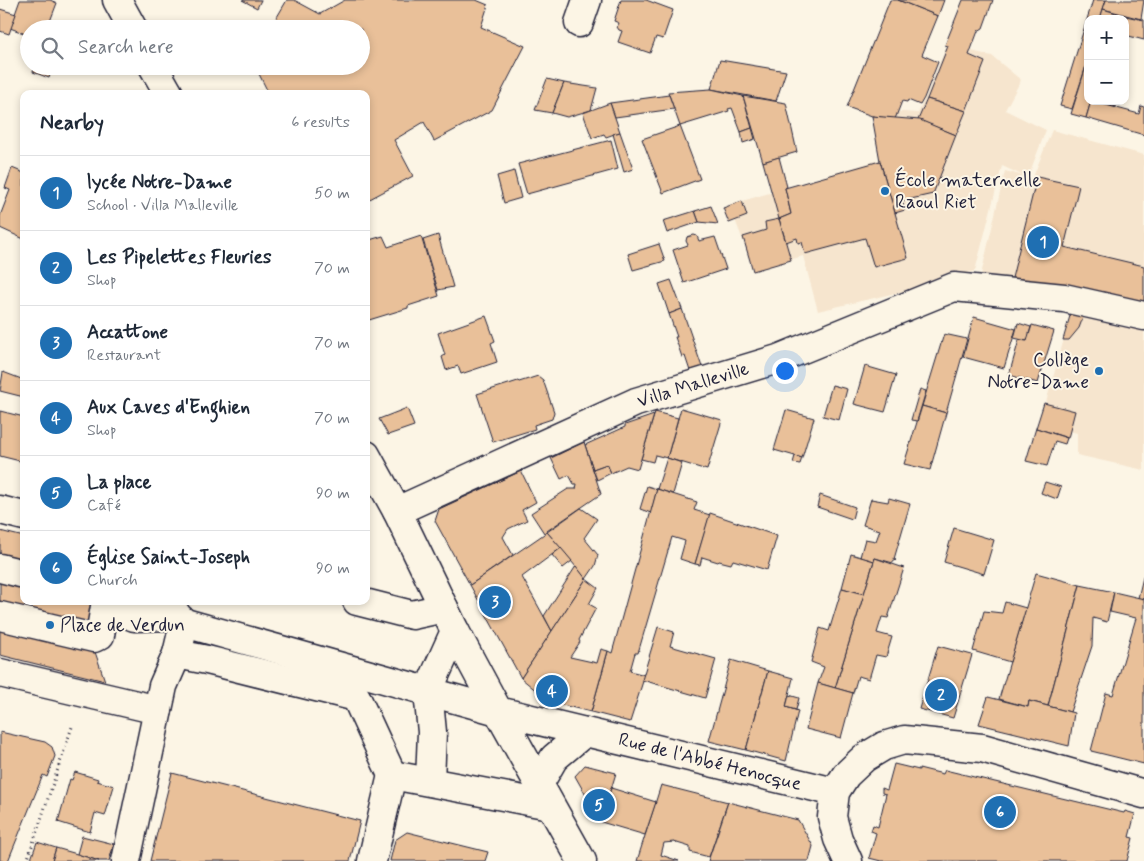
<!DOCTYPE html>
<meta charset="utf-8">
<style>
body{margin:0;font-family:Mynerve,sans-serif;background:#f2f2f3;color:#1f2937}
.controls{position:absolute;right:15px;top:15px;display:grid;overflow:hidden;border-radius:10px;box-shadow:0 2px 8px #0003}
.controls button{width:45px;height:45px;display:grid;place-items:center;padding:0;border:0;border-bottom:1px solid #e0e1e3;background:#fff;color:#1f2937;font:25px sans-serif}
.you{position:absolute;left:784px;top:370px;width:18px;height:18px;margin:-12px;border:4px solid #fff;border-radius:50%;background:#1a73e8;box-shadow:0 0 0 8px #1a73e833}
.badge{display:grid;place-items:center;width:32px;height:32px;border-radius:50%;background:#1f6fb2;color:#fff;font-size:16px;font-weight:700}
.pin{position:absolute;translate:-50% -50%;border:2px solid #fff;box-shadow:0 1px 5px #0006}
.list{margin:0;padding:0;list-style:none}
h2{display:flex;justify-content:space-between;align-items:center;height:65px;margin:0;padding:0 20px;font-size:21px}
h2 small{font-size:16px;font-weight:400;color:#747a83}
.list li{display:grid;grid-template-columns:32px 1fr auto;gap:15px;align-items:center;box-sizing:border-box;height:75px;padding:0 20px;border-top:1px solid #e0e1e3}
.list b{display:block;font-size:19px;white-space:nowrap}
.list p{margin:0;font-size:16px;white-space:nowrap;color:#747a83}
.list em{font-size:16px;font-style:normal;color:#747a83}
.icon{flex:none;width:28px;height:28px;fill:none;stroke:currentColor;stroke-width:2;stroke-linecap:round;stroke-linejoin:round}
.map{position:relative;flex:none;width:1144px;height:861px;overflow:hidden}
.search{position:absolute;background:#fff;box-shadow:0 2px 8px #0003;left:20px;top:20px;width:350px;height:55px;display:flex;align-items:center;gap:12px;box-sizing:border-box;padding:0 18px;border-radius:28px;color:#747a83;font-size:19px}
.panel{position:absolute;background:#fff;box-shadow:0 2px 8px #0003;left:20px;top:90px;width:350px;height:515px;border-radius:10px}
.map>svg:first-child{display:block}
.built{fill:#f6e5ce}
.building{fill:#e9c099;stroke:#22223b}
.lines{fill:none;stroke-linecap:round;stroke-linejoin:round}
.minor-casing{stroke:#22223b;stroke-width:31}
.path{stroke:#22223b;stroke-width:3;stroke-dasharray:1 4;stroke-linecap:butt}
.minor{stroke:#fcf5e5;stroke-width:28}
.poi-dot{fill:#1f6fb2;stroke:#fcf5e5;stroke-width:2}
.labels{text-anchor:middle;dominant-baseline:central;stroke-width:4;stroke-linejoin:round;paint-order:stroke}
.poi-label{font-size:19px;fill:#22223b;stroke:#fcf5e5;text-anchor:start}
.street-label{font-size:19px;fill:#22223b;stroke:#fcf5e5}
</style>
<div class="map">
<svg width="1144" height="861" viewBox="0 0 1144 861">
<rect width="100%" height="100%" fill="#fcf5e5"/>
<filter id="ink" filterUnits="userSpaceOnUse"><feTurbulence type="fractalNoise" baseFrequency=".02" numOctaves="2"/><feDisplacementMap in="SourceGraphic" scale="10" xChannelSelector="R" yChannelSelector="G"/><feConvolveMatrix kernelMatrix="1 2 1 2 8 2 1 2 1" color-interpolation-filters="sRGB"/></filter>
<g filter="url(#ink)">
<g class="built">
<path d="M947,45L992,56L1021,80L1005,110L1046,130L1028,177L1031,182L1052,130L1144,155V309L981,275L1005,171L1024,176L1002,166L975,271L926,286L818,311L803,256L755,270L729,205L882,159L876,110L918,113L930,88Z"/>
<path d="M1074,304L1144,319V470L1077,455V433L1040,423Z"/>
</g>
<g class="building">
<path d="M20,0H50L57,3L47,29H29V35L10,28Z"/>
<path d="M242,0H261L257,8Z"/>
<path d="M287,0H294L320,14L345,0H476L488,5L481,27L525,46L492,110L434,141L424,122L394,140L413,176L366,201V94H269L255,66H361V29H270Z"/>
<path d="M621,0H646L673,10L663,39L656,37L650,53L618,42L622,31L619,30L617,27L619,23L614,21Z"/>
<path d="M890,0H898L938,16L922,55L938,62L924,98L920,105L908,100L907,102L902,101L895,119L872,116L847,107Z"/>
<path d="M898,0H944L938,16Z"/>
<path d="M963,0H993L983,28L978,31L969,55L985,62L966,111L927,99L948,46L945,45Z"/>
<path d="M1093,0H1106L1100,19H1088V60L1072,109L1060,106Z"/>
<path d="M1106,0H1144L1141,19L1103,9Z"/>
<path d="M0,9L16,14L9,34L0,31Z"/>
<path d="M1103,9L1126,16L1125,19H1100Z"/>
<path d="M1126,16L1144,20V40L1125,35Z"/>
<path d="M720,60L786,71L776,101L711,89Z"/>
<path d="M1088,60V101H1091L1086,118L1071,114Z"/>
<path d="M35,66H53L49,78L33,72Z"/>
<path d="M62,66H77L75,72Z"/>
<path d="M547,79L564,83L552,113L535,110Z"/>
<path d="M564,83L597,88L591,110L567,117L552,113Z"/>
<path d="M711,89L743,96L752,128L741,132L732,108L728,109L729,111L680,126L668,92Z"/>
<path d="M669,95L674,109L615,117L610,103Z"/>
<path d="M743,96L786,103L797,152L763,162Z"/>
<path d="M927,99L966,111L956,135L918,120Z"/>
<path d="M1091,101L1139,114L1141,106L1144,107V135L1086,118Z"/>
<path d="M1095,101H1117L1116,107Z"/>
<path d="M610,103L620,132L606,137L604,134L592,138L583,113Z"/>
<path d="M872,116L920,120L956,135L933,194L902,201L905,210L895,213L880,161Z"/>
<path d="M680,126L700,179L663,193L642,139Z"/>
<path d="M752,128L755,139L743,143L741,132Z"/>
<path d="M620,132L633,169L624,172L613,134Z"/>
<path d="M611,140L618,169L527,194L518,164Z"/>
<path d="M779,157L787,187L785,188L791,214L779,219L763,162Z"/>
<path d="M880,161L908,258L874,267L865,238L805,254L802,242L798,243L797,238L786,242L779,219L791,214L785,188Z"/>
<path d="M12,168L24,173V239L0,228V216L10,190L5,188Z"/>
<path d="M514,171L521,198L504,203L497,176Z"/>
<path d="M1037,177L1079,186L1064,247L1144,266V313L1011,282Z"/>
<path d="M742,201L747,216L729,223L723,208Z"/>
<path d="M711,206L718,224L699,222L695,211Z"/>
<path d="M695,211L699,222L667,233L663,221Z"/>
<path d="M779,219L791,260L753,271L743,237L766,230L765,222Z"/>
<path d="M438,235L453,287L438,290L423,240Z"/>
<path d="M694,235L697,236L699,241L715,237L726,269L684,283L673,250L688,245L686,241L687,237Z"/>
<path d="M383,236L388,247L421,236L439,296L408,306V308L369,320L366,310V241Z"/>
<path d="M659,244L665,261L633,270L628,254Z"/>
<path d="M671,280L682,309L669,314L659,284Z"/>
<path d="M682,309L703,370L691,374L685,356L682,357L675,337H677L669,314Z"/>
<path d="M1072,309L1085,312L1079,328L1069,340H1063Z"/>
<path d="M486,316L495,341L491,343L497,362L461,374L458,366L446,370L442,357L445,355L438,333Z"/>
<path d="M974,317L1016,329L1004,368L963,357Z"/>
<path d="M1018,323L1031,327L1027,341L1014,338Z"/>
<path d="M1032,325L1054,331L1038,383L1009,375L1019,340L1027,341Z"/>
<path d="M944,334L967,339L946,413L922,406Z"/>
<path d="M865,366L896,375L885,412L854,404Z"/>
<path d="M3,372L24,380V397L0,391Z"/>
<path d="M538,376L543,380L554,412L552,419L534,425L535,429L493,442L477,394L518,381L519,382Z"/>
<path d="M832,385L847,389L839,420L823,416Z"/>
<path d="M920,389L926,391L917,421L911,420Z"/>
<path d="M1044,403L1075,411L1068,438L1036,428Z"/>
<path d="M922,406L946,413L930,470L904,464Z"/>
<path d="M407,408L414,426L388,435L379,419Z"/>
<path d="M681,408L722,420L707,470L667,458Z"/>
<path d="M786,410L814,418L802,458L774,450Z"/>
<path d="M0,411L24,417V462L0,456Z"/>
<path d="M655,412L678,418L667,458L655,455L653,462L641,459Z"/>
<path d="M654,415L638,469L627,466L611,473L607,464L593,469L585,445L625,427V425Z"/>
<path d="M1036,428L1067,438L1065,444L1055,441L1047,466L1026,461Z"/>
<path d="M584,442L601,494L544,533L531,513L568,489H576L577,484H574L569,475L561,479L551,458Z"/>
<path d="M795,456L802,458L800,464L793,463Z"/>
<path d="M667,458L682,463L673,494L657,489Z"/>
<path d="M607,464L611,473L597,480L593,469Z"/>
<path d="M521,471L536,502L522,510L527,520L508,529L503,537L513,555L470,585L435,521L439,509Z"/>
<path d="M1045,482L1061,487L1057,499L1041,493Z"/>
<path d="M647,486L657,489L651,513L640,509Z"/>
<path d="M657,489L697,502L694,510L710,515L695,564L680,559L685,541L672,537L638,653H635L630,671L645,675L630,722L591,712L608,651L612,653Z"/>
<path d="M820,495L855,507L852,519L817,507Z"/>
<path d="M889,498L910,504L894,559L896,560L895,561H893V563L875,558L874,561L860,557L865,539L876,541L880,530L863,525L871,499L888,502Z"/>
<path d="M581,508L597,519L584,538L598,555L595,566L586,579L547,532Z"/>
<path d="M710,513L777,536L767,570L733,560L731,564L719,561L718,562L702,557L700,565L695,564Z"/>
<path d="M954,528L994,540L984,574L944,562Z"/>
<path d="M0,531L24,537V601H105L94,649L105,681L0,655Z"/>
<path d="M547,532L561,548L522,577L552,631L521,678L470,585Z"/>
<path d="M561,548L572,561L563,568L552,555Z"/>
<path d="M851,554L874,561L864,594L842,588Z"/>
<path d="M875,558L904,568L888,618L882,617L877,633L892,637L886,657L876,655L869,679L858,676L853,693L835,688Z"/>
<path d="M576,566L586,579L552,631L544,616Z"/>
<path d="M1036,573L1080,585L1048,706L1029,701L1028,707L999,699Z"/>
<path d="M1144,573V599L1138,598Z"/>
<path d="M586,579L598,588L589,604L596,608L579,640L580,642L570,657L597,663L601,649L608,651L591,712L550,702L521,678Z"/>
<path d="M1080,585L1114,592L1107,622L1093,618L1092,646L1070,712L1048,706Z"/>
<path d="M842,588L864,594L835,688L818,683L824,667L811,662L820,628L829,631Z"/>
<path d="M1114,592L1144,599V764L1091,751L1106,693L1113,695L1136,618L1110,612Z"/>
<path d="M1005,602L1026,608L1010,662L973,651L984,611L1002,613Z"/>
<path d="M658,627L674,632L670,646L716,659L705,698L642,680Z"/>
<path d="M938,646L972,655L953,718L919,709Z"/>
<path d="M731,660L768,671L746,750L709,741Z"/>
<path d="M768,671L793,678L786,707L798,711L786,761L746,750Z"/>
<path d="M818,683L853,693L841,738L806,729Z"/>
<path d="M789,695L799,698L796,710L786,707Z"/>
<path d="M988,697L1028,707L1029,701L1074,713L1069,746L979,724Z"/>
<path d="M0,732L45,742L52,747L55,756L47,777L43,775L8,861H0Z"/>
<path d="M894,764L919,770V768L943,774L945,770L1124,813L1125,811L1135,814L1129,837L1133,838L1127,861H881L869,858L876,833L871,831L873,825L878,827L886,794L882,793V788L887,790Z"/>
<path d="M585,765L616,773L601,822L575,776Z"/>
<path d="M75,772L98,779L97,781L114,786L105,816L95,813L90,832L58,822L70,779L72,780Z"/>
<path d="M172,773L360,821L350,861H150Z"/>
<path d="M661,785L728,802L709,857L690,852V847L674,842L664,843L661,855L679,861H637Z"/>
<path d="M611,788L656,802L645,835L601,822Z"/>
<path d="M728,802L798,820L813,846L809,861H708Z"/>
<path d="M407,832L488,852L485,861H390L395,840Z"/>
<path d="M82,836L114,844L109,861H99L77,854Z"/>
<path d="M37,842L56,848L52,861H37L31,859Z"/>
<path d="M56,848L77,854L99,861H52Z"/>
</g>
<g class="lines">
<g class="minor-casing">
<g id="minor">
<path d="M117,0L133,29"/>
<path d="M579,23L587,0"/>
<path d="M153,66L169,94"/>
<path d="M366,455L397,511L455,631L428,691"/>
<path d="M0,510L24,516"/>
<path d="M397,511L636,402L778,359L954,287L1064,298L1144,316"/>
<path d="M0,568L24,574"/>
<path d="M116,601L128,614L134,617L177,616"/>
<path d="M169,601L177,616L185,623L498,711L582,861"/>
<path d="M357,601L412,615L444,608"/>
<path d="M0,616L94,638L100,635L106,601"/>
<path d="M455,631L498,711L835,792"/>
<path d="M177,654L207,660L356,697L392,775L550,805"/>
<path d="M0,673L158,710"/>
<path d="M428,691L432,732L430,781"/>
<path d="M539,784L554,758L585,732"/>
<path d="M126,861L163,686L177,654L181,637"/>
<path d="M372,861L392,775"/>
<path d="M848,861L838,839L832,817L835,792L846,775L864,758L884,746L904,740L982,748L1144,794"/>
</g>
</g>
<path class="path" d="M27,861L73,724"/>
<use href="#minor" class="minor"/>
</g>
</g>
<g class="poi-dot">
<circle cx="885" cy="191" r="5"/>
<circle cx="1099" cy="371" r="5"/>
<circle cx="50" cy="625" r="5"/>
</g>
<g class="labels">
<g class="poi-label">
<text x="895" y="180">École maternelle<tspan x="895" dy="22">Raoul Riet</tspan></text>
<text x="1089" y="360" text-anchor="end">Collège<tspan x="1089" dy="22">Notre-Dame</tspan></text>
<text x="60" y="625">Place de Verdun</text>
</g>
<g class="street-label">
<text transform="translate(693 385) rotate(-17)">Villa Malleville</text>
<text transform="translate(710 762) rotate(14)">Rue de l'Abbé Henocque</text>
</g>
</g>
</svg>
<div class="controls">
<button>+</button>
<button>−</button>
</div>
<div class="you"></div>
<div class="pin badge" style="left:1043px;top:242px">1</div>
<div class="pin badge" style="left:941px;top:695px">2</div>
<div class="pin badge" style="left:495px;top:602px">3</div>
<div class="pin badge" style="left:552px;top:691px">4</div>
<div class="pin badge" style="left:599px;top:805px">5</div>
<div class="pin badge" style="left:1000px;top:812px">6</div>
<div class="search"><svg class="icon" aria-label="search" viewBox="0 0 24 24"><circle cx="10" cy="10" r="6"/><path d="M15 15l6 6"/></svg>Search here</div>
<section class="panel">
<h2>Nearby<small>6 results</small></h2>
<ul class="list">
<li><span class="badge">1</span><div><b>lycée Notre-Dame</b><p>School · Villa Malleville</p></div><em>50 m</em></li>
<li><span class="badge">2</span><div><b>Les Pipelettes Fleuries</b><p>Shop</p></div><em>70 m</em></li>
<li><span class="badge">3</span><div><b>Accattone</b><p>Restaurant</p></div><em>70 m</em></li>
<li><span class="badge">4</span><div><b>Aux Caves d'Enghien</b><p>Shop</p></div><em>70 m</em></li>
<li><span class="badge">5</span><div><b>La place</b><p>Café</p></div><em>90 m</em></li>
<li><span class="badge">6</span><div><b>Église Saint-Joseph</b><p>Church</p></div><em>90 m</em></li>
</ul>
</section>
</div>
